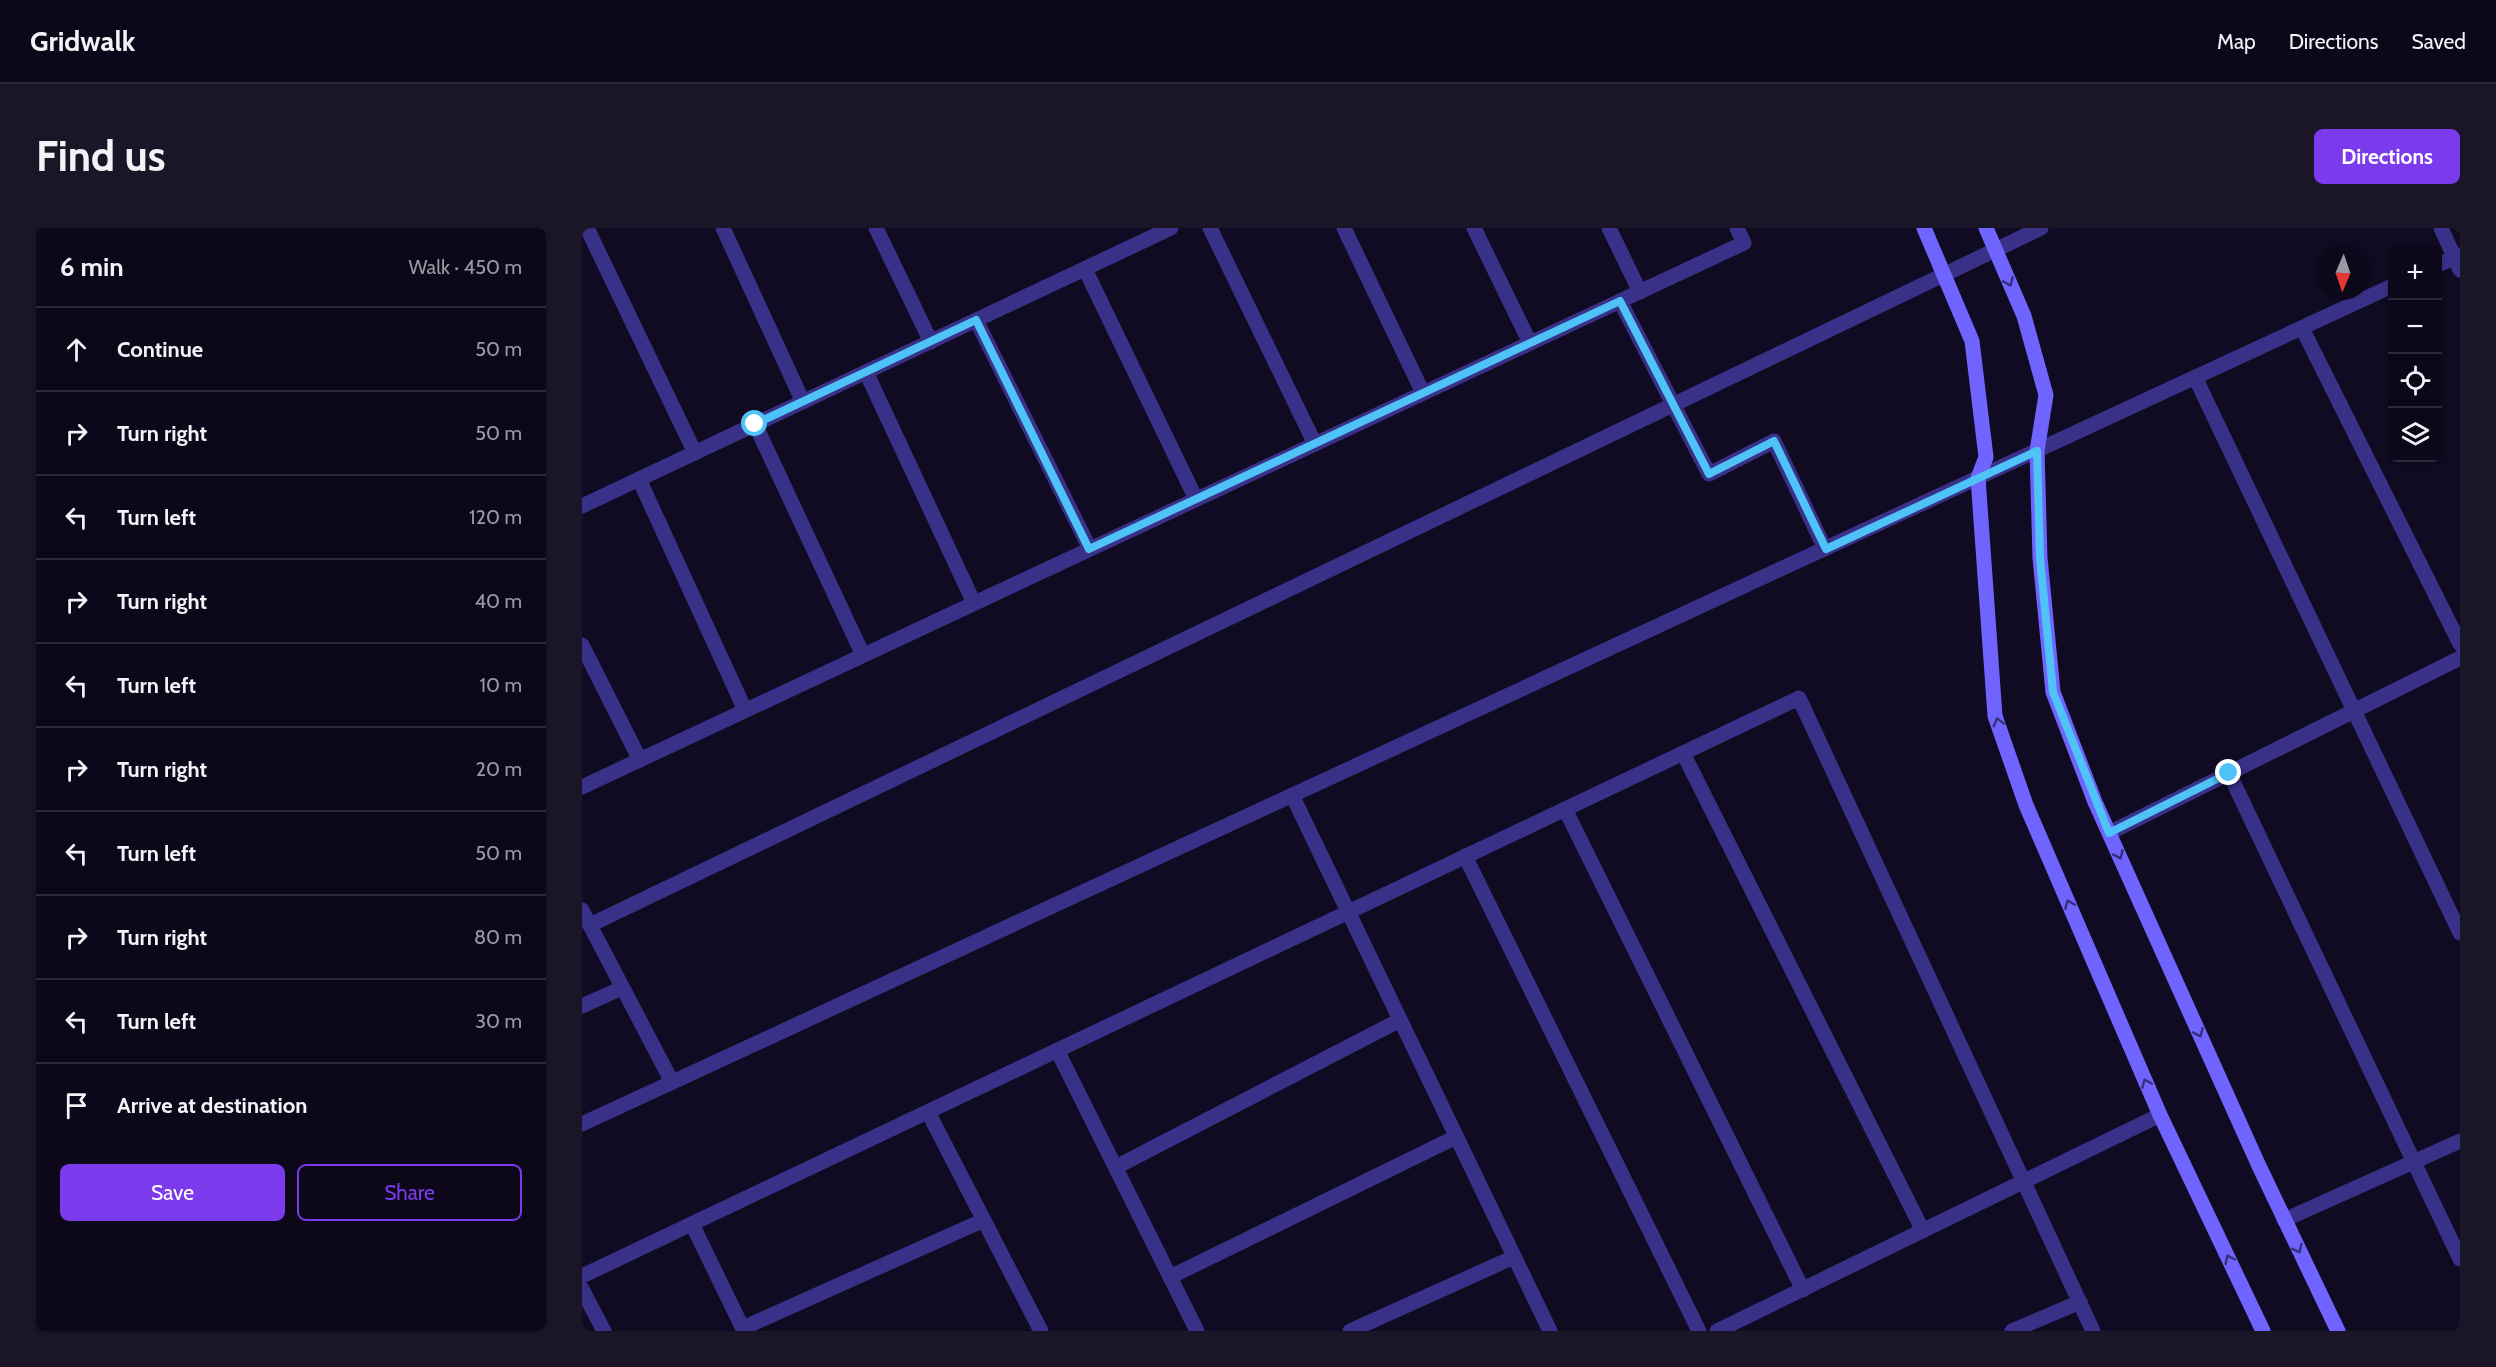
<!DOCTYPE html>
<meta charset="utf-8">
<style>
body{margin:0;font-family:Cabin,sans-serif;background:#1a1627;color:#f1f3f6}
.controls{position:absolute;right:18px;top:18px;display:grid;overflow:hidden;border-radius:9px;box-shadow:0 2px 4px #0004}
.controls button{width:54px;height:54px;display:grid;place-items:center;padding:0;border:0;border-bottom:2px solid #2c2939;background:#0c081a;color:#f1f3f6;font:30px sans-serif}
.compass{position:absolute;left:1734px;top:18px;width:54px;height:54px;border-radius:50%;background:#0c081a;box-shadow:0 2px 4px #0004;rotate:182deg}
.stop{position:absolute;width:18px;height:18px;margin:-14px;border:4px solid #4fc3f7;border-radius:50%;background:#fff}
.stop.end{background:#4fc3f7;border-color:#fff;box-shadow:0 2px 6px #0008}
.list{margin:0;padding:0;list-style:none}
h2{display:flex;justify-content:space-between;align-items:center;height:78px;margin:0;padding:0 24px;font-size:26px}
h2 small{font-size:20px;font-weight:400;color:#9a9aa2}
.list li{display:grid;grid-template-columns:39px 1fr auto;gap:18px;align-items:center;box-sizing:border-box;height:84px;padding:0 24px;border-top:2px solid #2c2939}
.list b{display:block;font-size:22px;white-space:nowrap}
.list em{font-size:20px;font-style:normal;color:#9a9aa2}
.actions{display:flex;gap:12px;padding:18px 24px}
.actions a{flex:1;padding:14px 0;border:2px solid #7c3aed;border-radius:9px;text-align:center;font-size:21px;color:#7c3aed}
.actions .main{background:#7c3aed;color:#fff}
.icon{flex:none;width:33px;height:33px;fill:none;stroke:currentColor;stroke-width:2;stroke-linecap:round;stroke-linejoin:round}
.map{position:relative;flex:none;width:1878px;height:1103px;overflow:hidden;border-radius:9px}
header{display:flex;align-items:center;gap:36px;box-sizing:border-box;height:84px;padding:0 30px;background:#0c081a;border-bottom:2px solid #2c2939}
header strong{font-size:28px}
nav{display:flex;gap:33px;margin-inline-start:auto;font-size:21px}
.intro{display:flex;align-items:center;justify-content:space-between;box-sizing:border-box;height:144px;padding:0 36px}
h1{margin:0;font-size:42px}
.button{padding:15px 27px;border-radius:9px;background:#7c3aed;color:#fff;font-size:21px;font-weight:700}
main{display:flex;gap:36px;padding:0 36px}
aside{flex:1;background:#0c081a;border-radius:9px;box-shadow:0 2px 4px #0004}
.map>svg:first-child{display:block}
.lines{fill:none;stroke-linecap:round;stroke-linejoin:round}
.minor{stroke:#393187;stroke-width:15}
.tertiary{stroke:#393187;stroke-width:15}
.secondary{stroke:#7064ff;stroke-width:15}
.oneway{stroke:#362f7b}
.route{stroke:#4fc3f7;stroke-width:8}
</style>
<header>
<strong>Gridwalk</strong>
<nav><a>Map</a><a>Directions</a><a>Saved</a></nav>
</header>
<div class="intro"><h1>Find us</h1><a class="button">Directions</a></div>
<main>
<aside>
<h2>6 min<small>Walk · 450 m</small></h2>
<ul class="list">
<li><svg class="icon" aria-label="ahead" viewBox="0 0 24 24"><path d="M12 20V5M6 11l6-6 6 6"/></svg><div><b>Continue</b></div><em>50 m</em></li>
<li><svg class="icon" aria-label="right" viewBox="0 0 24 24"><path d="M7 20v-9h11M14 6l5 5-5 5"/></svg><div><b>Turn right</b></div><em>50 m</em></li>
<li><svg class="icon" aria-label="left" viewBox="0 0 24 24"><path d="M17 20v-9H6M10 6l-5 5 5 5"/></svg><div><b>Turn left</b></div><em>120 m</em></li>
<li><svg class="icon" aria-label="right" viewBox="0 0 24 24"><path d="M7 20v-9h11M14 6l5 5-5 5"/></svg><div><b>Turn right</b></div><em>40 m</em></li>
<li><svg class="icon" aria-label="left" viewBox="0 0 24 24"><path d="M17 20v-9H6M10 6l-5 5 5 5"/></svg><div><b>Turn left</b></div><em>10 m</em></li>
<li><svg class="icon" aria-label="right" viewBox="0 0 24 24"><path d="M7 20v-9h11M14 6l5 5-5 5"/></svg><div><b>Turn right</b></div><em>20 m</em></li>
<li><svg class="icon" aria-label="left" viewBox="0 0 24 24"><path d="M17 20v-9H6M10 6l-5 5 5 5"/></svg><div><b>Turn left</b></div><em>50 m</em></li>
<li><svg class="icon" aria-label="right" viewBox="0 0 24 24"><path d="M7 20v-9h11M14 6l5 5-5 5"/></svg><div><b>Turn right</b></div><em>80 m</em></li>
<li><svg class="icon" aria-label="left" viewBox="0 0 24 24"><path d="M17 20v-9H6M10 6l-5 5 5 5"/></svg><div><b>Turn left</b></div><em>30 m</em></li>
<li><svg class="icon" aria-label="arrive" viewBox="0 0 24 24"><path d="M6 21V4h12l-3 4 3 4H6"/></svg><div><b>Arrive at destination</b></div></li>
</ul>
<div class="actions"><a class="main">Save</a><a>Share</a></div>
</aside>
<div class="map">
<svg width="1878" height="1103" viewBox="0 0 1878 1103">
<rect width="100%" height="100%" fill="#100b23"/>
<g class="lines">
<g class="minor">
<path d="M5,0L113,225"/>
<path d="M141,0L221,174"/>
<path d="M294,0L349,114"/>
<path d="M628,0L733,216"/>
<path d="M762,0L841,165"/>
<path d="M892,0L948,115"/>
<path d="M1027,0L1058,64"/>
<path d="M1859,0L1878,42"/>
<path d="M503,41L614,271"/>
<path d="M1038,73L1127,246L1192,213L1243,321"/>
<path d="M394,92L508,321"/>
<path d="M1720,100L1878,416"/>
<path d="M284,144L392,375"/>
<path d="M1613,149L1878,705"/>
<path d="M173,196L281,427"/>
<path d="M57,251L163,482"/>
<path d="M0,278L589,0"/>
<path d="M0,417L58,532"/>
<path d="M1101,525L1341,1003"/>
<path d="M1647,545L1878,1031"/>
<path d="M0,559L1162,15L1155,0"/>
<path d="M710,567L968,1103"/>
<path d="M983,581L1221,1062"/>
<path d="M1527,605L1878,430"/>
<path d="M883,628L1117,1103"/>
<path d="M0,682L90,854"/>
<path d="M8,697L1459,0"/>
<path d="M0,778L40,760"/>
<path d="M475,822L615,1103"/>
<path d="M346,884L459,1103"/>
<path d="M534,939L818,792"/>
<path d="M1702,992L1878,913"/>
<path d="M110,996L162,1103"/>
<path d="M0,1048L1217,470L1511,1103"/>
<path d="M588,1049L874,909"/>
<path d="M0,1061L22,1103"/>
<path d="M161,1100L402,992"/>
<path d="M768,1103L932,1029"/>
<path d="M1135,1103L1578,887"/>
<path d="M1430,1103L1498,1074"/>
</g>
<g class="tertiary">
<path d="M1856,37L1878,27"/>
<path d="M0,896L1810,58"/>
</g>
<g class="secondary">
<path d="M1342,0L1390,113L1404,229L1396,250L1413,488L1444,577L1578,887L1681,1103"/>
<path d="M1404,0L1442,88L1464,167L1455,223L1458,330L1471,464L1513,574L1677,938L1756,1103"/>
</g>
</g>
<defs><path id="oneway-chevron" d="M-2-3.5L2.5 0L-2 3.5" fill="none" stroke-width="1.6" stroke-linecap="round" stroke-linejoin="round" transform="scale(1.5)"/></defs>
<g class="oneway">
<use href="#oneway-chevron" transform="translate(1427 54) rotate(67)"/>
<use href="#oneway-chevron" transform="translate(1416 494) rotate(-106)"/>
<use href="#oneway-chevron" transform="translate(1537 627) rotate(66)"/>
<use href="#oneway-chevron" transform="translate(1487 676) rotate(-113)"/>
<use href="#oneway-chevron" transform="translate(1617 805) rotate(66)"/>
<use href="#oneway-chevron" transform="translate(1564 855) rotate(-113)"/>
<use href="#oneway-chevron" transform="translate(1716 1021) rotate(64)"/>
<use href="#oneway-chevron" transform="translate(1647 1031) rotate(-115)"/>
</g>
<g class="lines">
<path class="route" d="M173,196L394,92L507,321L1038,73L1127,246L1192,213L1244,321L1455,223L1458,330L1471,464L1527,605L1647,545"/>
</g>
</svg>
<div class="controls">
<button>+</button>
<button>−</button>
<button><svg class="icon" aria-label="locate" viewBox="0 0 24 24"><circle cx="12" cy="12" r="6"/><path d="M12 2v4M12 18v4M2 12h4M18 12h4"/></svg></button>
<button><svg class="icon" aria-label="layers" viewBox="0 0 24 24"><path d="M12 4l9 5-9 5-9-5zM3 14l9 5 9-5"/></svg></button>
</div>
<svg class="compass" viewBox="-18 -18 36 36"><path d="M0-13l5 13h-10z" fill="#e53935"/><path d="M0 13l5-13h-10z" fill="#9a9aa2"/></svg>
<div class="stop" style="left:173px;top:196px"></div>
<div class="stop end" style="left:1647px;top:545px"></div>
</div>
</main>
